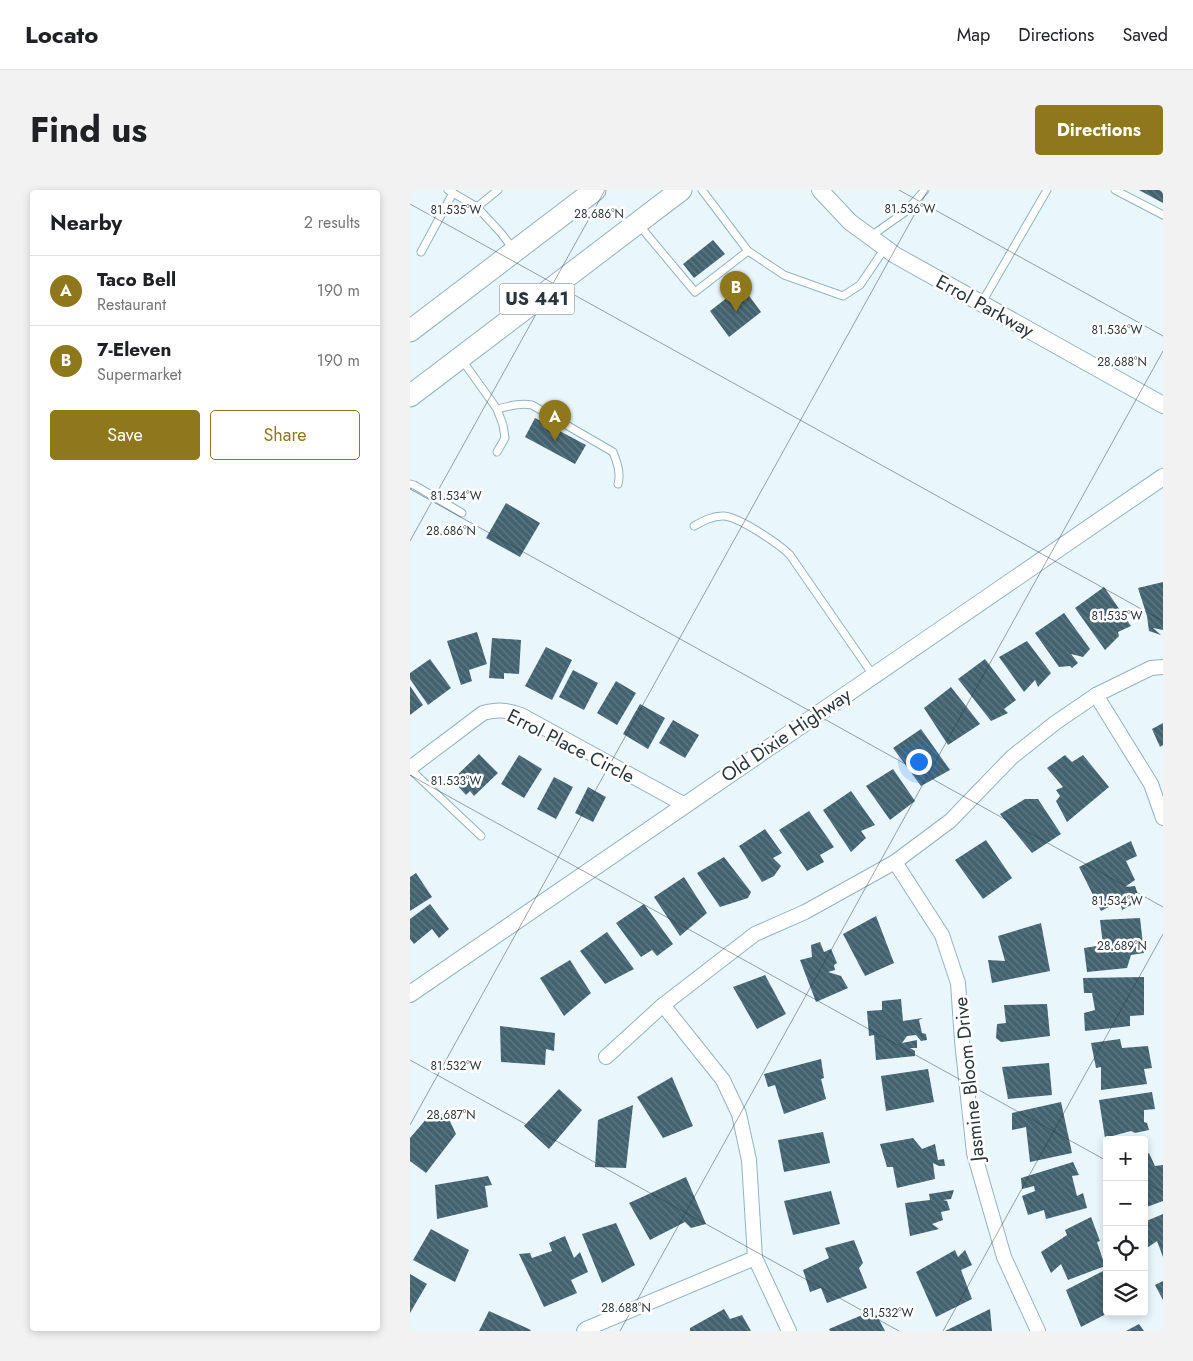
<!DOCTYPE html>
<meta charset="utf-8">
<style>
body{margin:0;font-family:Jost,sans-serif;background:#f2f2f2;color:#202124}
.controls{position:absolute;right:15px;bottom:15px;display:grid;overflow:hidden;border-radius:5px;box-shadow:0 2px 8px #0003}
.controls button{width:45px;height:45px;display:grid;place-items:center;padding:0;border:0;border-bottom:1px solid #e0e0e0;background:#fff;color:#202124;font:25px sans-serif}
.you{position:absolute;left:508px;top:571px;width:18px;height:18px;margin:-12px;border:4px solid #fff;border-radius:50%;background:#1a73e8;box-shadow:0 0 0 8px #1a73e833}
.badge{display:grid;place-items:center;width:32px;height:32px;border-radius:50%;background:#8f771c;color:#fff;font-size:16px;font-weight:700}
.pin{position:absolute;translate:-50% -41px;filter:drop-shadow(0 1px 2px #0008)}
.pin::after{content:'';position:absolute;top:26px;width:18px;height:15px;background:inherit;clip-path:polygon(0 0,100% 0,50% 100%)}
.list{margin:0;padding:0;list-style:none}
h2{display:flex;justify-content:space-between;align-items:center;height:65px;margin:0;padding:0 20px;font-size:21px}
h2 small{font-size:16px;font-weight:400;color:#757577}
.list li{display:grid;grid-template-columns:32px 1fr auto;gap:15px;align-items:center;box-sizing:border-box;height:70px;padding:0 20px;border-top:1px solid #e0e0e0}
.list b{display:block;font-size:19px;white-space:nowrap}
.list p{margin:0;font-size:16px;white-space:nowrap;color:#757577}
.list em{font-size:16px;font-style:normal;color:#757577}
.actions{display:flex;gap:10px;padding:15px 20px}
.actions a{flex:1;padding:11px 0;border:1px solid #8f771c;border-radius:5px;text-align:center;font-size:18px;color:#8f771c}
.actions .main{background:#8f771c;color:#fff}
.icon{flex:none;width:28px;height:28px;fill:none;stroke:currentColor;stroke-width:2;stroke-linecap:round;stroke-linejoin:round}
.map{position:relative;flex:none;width:753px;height:1141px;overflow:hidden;border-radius:5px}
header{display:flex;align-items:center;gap:30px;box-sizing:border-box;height:70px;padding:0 25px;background:#fff;border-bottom:1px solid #e0e0e0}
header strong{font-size:24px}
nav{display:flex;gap:28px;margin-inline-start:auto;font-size:18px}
.intro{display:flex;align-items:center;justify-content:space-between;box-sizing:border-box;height:120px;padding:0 30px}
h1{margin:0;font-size:35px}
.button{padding:12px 22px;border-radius:5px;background:#8f771c;color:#fff;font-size:18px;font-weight:700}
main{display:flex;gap:30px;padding:0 30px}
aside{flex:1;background:#fff;border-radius:5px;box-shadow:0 2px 8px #0003}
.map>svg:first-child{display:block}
.building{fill:url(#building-back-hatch)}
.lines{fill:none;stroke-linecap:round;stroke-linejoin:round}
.service-casing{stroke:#91b3c1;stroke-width:9}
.minor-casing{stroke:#91b3c1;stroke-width:16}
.tertiary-casing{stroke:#91b3c1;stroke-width:18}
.primary-casing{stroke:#91b3c1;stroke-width:23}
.service{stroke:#fff;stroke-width:7}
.minor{stroke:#fff;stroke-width:14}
.tertiary{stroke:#fff;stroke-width:16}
.primary{stroke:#fff;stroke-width:21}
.ticks{fill:none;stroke:#29363c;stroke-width:1;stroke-opacity:0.45}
.labels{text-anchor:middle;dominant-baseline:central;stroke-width:5;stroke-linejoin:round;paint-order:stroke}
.shield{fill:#fff;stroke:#697276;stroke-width:1}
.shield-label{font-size:18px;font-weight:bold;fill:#29363c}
.street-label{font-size:19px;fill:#29363c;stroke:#fff}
.ticks-label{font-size:12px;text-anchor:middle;fill:#29363c;stroke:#fff;stroke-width:5;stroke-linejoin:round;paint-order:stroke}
</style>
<header>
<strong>Locato</strong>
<nav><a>Map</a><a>Directions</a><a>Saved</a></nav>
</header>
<div class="intro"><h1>Find us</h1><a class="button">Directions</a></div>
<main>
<aside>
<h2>Nearby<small>2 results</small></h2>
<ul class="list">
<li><span class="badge">A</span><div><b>Taco Bell</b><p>Restaurant</p></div><em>190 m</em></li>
<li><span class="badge">B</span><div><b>7-Eleven</b><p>Supermarket</p></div><em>190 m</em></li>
</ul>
<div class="actions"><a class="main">Save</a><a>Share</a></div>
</aside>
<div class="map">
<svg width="753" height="1141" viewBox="0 0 753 1141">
<defs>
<pattern id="building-back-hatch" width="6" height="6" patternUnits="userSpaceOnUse" patternTransform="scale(1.25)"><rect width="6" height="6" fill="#42626f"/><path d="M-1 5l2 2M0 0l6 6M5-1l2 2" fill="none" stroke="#617a84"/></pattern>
</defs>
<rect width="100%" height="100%" fill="#e9f7fd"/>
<g class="building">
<path d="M729,0H753V13Z"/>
<path d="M303,50L315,64L284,88L273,74Z"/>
<path d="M332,96L351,122L319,147L300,121Z"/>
<path d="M125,228L176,255L165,274L115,247Z"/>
<path d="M96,313L130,333L110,367L76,348Z"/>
<path d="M753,392V440L743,438L751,445L739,441L737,426L728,398Z"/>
<path d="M694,397L721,436L708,442L709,446L695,460L665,418Z"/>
<path d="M654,423L680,459L673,467L661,464L668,473L662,478L660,476L649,477L625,443Z"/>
<path d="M67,442L77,474L59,480L62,491L51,495L37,451Z"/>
<path d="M82,448L111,450L109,484L94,483V489L79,488Z"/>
<path d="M617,451L641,483L628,497L625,490L614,502L589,467Z"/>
<path d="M136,457L162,470L142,510L115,496Z"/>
<path d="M20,469L41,498L18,515L0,489V483Z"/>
<path d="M575,469L606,510L594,519L598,523L581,531L548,489Z"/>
<path d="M163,480L188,493L174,520L149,507Z"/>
<path d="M206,491L226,503L207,535L187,523Z"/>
<path d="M0,496L13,515L0,525Z"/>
<path d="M541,497L570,534L538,555L514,518Z"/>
<path d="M230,514L255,528L238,559L213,544Z"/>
<path d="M263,530L289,545L275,568L249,553Z"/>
<path d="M753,533V555L750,557L742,539Z"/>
<path d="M511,539L540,580L511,596L483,558Z"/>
<path d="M69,564L88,583L64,606L60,601L56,605L42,590Z"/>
<path d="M109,565L132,579L114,608L91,594Z"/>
<path d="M655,565L662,572L673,565L699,597L657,632L646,611L650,606L646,600L653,597L637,578Z"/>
<path d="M483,579L505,611L480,630L456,596Z"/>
<path d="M144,587L163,597L146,629L127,619Z"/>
<path d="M178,597L196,607L183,632L165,623Z"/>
<path d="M441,601L465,635L451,641L456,648L441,662L413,620Z"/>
<path d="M615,609H628L651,644L622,663L590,624Z"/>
<path d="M399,621L424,657L410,665L414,672L397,681L369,640Z"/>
<path d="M355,639L372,663L363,668L371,676L364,686L352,692L329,656Z"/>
<path d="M576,650L602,688L573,709L545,670Z"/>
<path d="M721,651L727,666L716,671L725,690L715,697L725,696L730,710L712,720L710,711L691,721L669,677Z"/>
<path d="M314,667L341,702L338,708L310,717L287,683Z"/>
<path d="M6,683L22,707L0,721V687Z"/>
<path d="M274,687L297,723L270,746L244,707Z"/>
<path d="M20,714L39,739L29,748L22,739L4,754L0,749V729Z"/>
<path d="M234,714L263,754L247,766L242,760L231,767L206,733Z"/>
<path d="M466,726L484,773L455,786L433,744Z"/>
<path d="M730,728L734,763L721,765L717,778L677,782L674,758L693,755L690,730Z"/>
<path d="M631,733L640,781L582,793L578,770L595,771L588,746Z"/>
<path d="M197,742L224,779L195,794L170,761Z"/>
<path d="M410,752L414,762L421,759L427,773L424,775L425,780L418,782L431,786L438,798L406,812L390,770L402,767L401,755Z"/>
<path d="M160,770L181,803L154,826L130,788Z"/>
<path d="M355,785L376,824L347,839L323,797Z"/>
<path d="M734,787V825L720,826V836L675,841L674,823L685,820L682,803H674L673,788Z"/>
<path d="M491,809L493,831L513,828L509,830L512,843L516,844L517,850L511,851L506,845L497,846L492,853L507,850V858H500L505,861V866L466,870L464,845L459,846L457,821L472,820V811Z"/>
<path d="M637,814L640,846L591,852L586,848L587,834L596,833L594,815Z"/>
<path d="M90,836L145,843L144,861L136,859L135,875L91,872Z"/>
<path d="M710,849L712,858L738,856L742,878L734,879L737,894L691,900V877L686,878L681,853Z"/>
<path d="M411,869L414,888L411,889L416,909L374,924L365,895L358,897L354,884Z"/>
<path d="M639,873L642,905L598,909L592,877Z"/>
<path d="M518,879L524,912L476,921L471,886Z"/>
<path d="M262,887L283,936L253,948L227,907Z"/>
<path d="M149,899L172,920L139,959L114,936Z"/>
<path d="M742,902L745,919L734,920V932L737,933L739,940L725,943L721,941L695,948L689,910Z"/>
<path d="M651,912L662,963L620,972L616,937L602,940V923Z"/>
<path d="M223,915L216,978L185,977L188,930Z"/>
<path d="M36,923L46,944L16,983L0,971V948L18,927Z"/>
<path d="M413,942L420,973L374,982L368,950Z"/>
<path d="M503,948L512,959L525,954L528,970L534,969L535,976H529L523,973L525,989L487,998L483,977H477L470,954Z"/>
<path d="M739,963L745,976L753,975V1011L734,1018V965Z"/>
<path d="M663,972L669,985L662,986L667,1006L673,1003L677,1018L636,1029L634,1020L618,1025L612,1006L625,1001L624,996L612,999L611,988Z"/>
<path d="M78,986L82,995L75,996L78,1017L27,1029L25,995Z"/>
<path d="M276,987L296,1034L281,1038L275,1032L240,1050L219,1013Z"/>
<path d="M544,1000L541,1009L533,1010L537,1011L540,1020L531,1022L533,1030L522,1034L529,1039L500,1046L495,1013L520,1010L519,1004Z"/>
<path d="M421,1001L430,1034L383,1045L374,1011Z"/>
<path d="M753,1024V1067L747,1051L734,1060V1032Z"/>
<path d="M681,1027L690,1051L687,1052L695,1076L658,1090L651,1074L641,1083L631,1062L657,1045L655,1040Z"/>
<path d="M206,1033L225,1075L192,1093L172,1044Z"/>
<path d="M21,1039L59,1060L45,1092L3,1070Z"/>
<path d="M155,1046L164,1068L170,1062L178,1082L161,1090L167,1103L134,1117L109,1064L120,1063L122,1068L142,1061L139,1053Z"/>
<path d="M444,1050L453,1073L449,1078L457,1098L417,1113L411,1098L400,1102L393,1080L419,1068L415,1058Z"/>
<path d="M545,1060L548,1067L555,1060L562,1075L551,1080L562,1109L526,1127L506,1082Z"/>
<path d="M697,1079V1122H700L671,1137L656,1100Z"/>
<path d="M0,1084L17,1094L0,1123Z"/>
<path d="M753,1091V1110L745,1095Z"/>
<path d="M314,1119L320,1129L332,1125L341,1141H280V1138Z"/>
<path d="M580,1119L582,1141H535Z"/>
<path d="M464,1120L475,1141H420L419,1139Z"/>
<path d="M79,1121L121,1140L120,1141H69Z"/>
<path d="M729,1134L734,1141H716Z"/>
</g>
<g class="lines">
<g class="service-casing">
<g id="service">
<path d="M38,0L67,17L91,43L103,59"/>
<path d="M292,0L338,61L374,85L433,106L450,95L475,58"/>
<path d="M705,0L753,25"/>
<path d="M67,17L88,0"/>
<path d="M229,35L285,102L338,61"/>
<path d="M461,46L495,22L515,0"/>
<path d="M11,62L43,3"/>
<path d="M571,114L637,0"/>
<path d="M52,170L87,219L93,235L95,248L87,262"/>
<path d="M87,219C100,216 109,213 122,215L203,262C207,272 211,283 208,294"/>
<path d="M0,294L4,295L52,323"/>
<path d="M284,336C293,331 302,326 313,326C328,326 369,354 380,365L463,485"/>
<path d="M0,579L71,646"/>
</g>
</g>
<g class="minor-casing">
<g id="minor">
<path d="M686,505L741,594L753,628"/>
<path d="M0,578L73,523C89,519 96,520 111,525L275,615"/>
<path d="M485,672L532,745L548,793L552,851L564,963L594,1067L628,1141"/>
<path d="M253,815L313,890L329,924L339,970L345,1068L379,1141"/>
<path d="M196,867L253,815L345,744L395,722L485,672L540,631L602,567L645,533L686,505L741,478L753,477"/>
<path d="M174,1141L176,1139L345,1068"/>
</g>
</g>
<g class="tertiary-casing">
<g id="tertiary">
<path d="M410,0L440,32L485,65L753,215"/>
<path d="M0,804L753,287"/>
</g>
</g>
<g class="primary-casing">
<g id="primary">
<path d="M0,141L185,0"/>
<path d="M0,206L271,0"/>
</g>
</g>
<use href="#service" class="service"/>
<use href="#minor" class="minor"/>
<use href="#tertiary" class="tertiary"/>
<use href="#primary" class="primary"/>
</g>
<path class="ticks" d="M489,0L753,146M0,14L753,431M0,299L753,717M0,351L195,0M0,585L697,971M0,870L489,1141M0,935L518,0M734,992L753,1002M210,1141L753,161M533,1141L753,744"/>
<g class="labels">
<rect class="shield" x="89.5" y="93.5" width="75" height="31" rx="4"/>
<g class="shield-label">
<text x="127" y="109">US 441</text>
</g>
<g class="street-label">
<text transform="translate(575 116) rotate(29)">Errol Parkway</text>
<text transform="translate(376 545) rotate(-34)">Old Dixie Highway</text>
<text transform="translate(161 556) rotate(27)">Errol Place Circle</text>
<text transform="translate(559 889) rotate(-96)">Jasmine Bloom Drive</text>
</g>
</g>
<g class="ticks-label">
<text x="500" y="23">81.536°W</text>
<text x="46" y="24">81.535°W</text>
<text x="189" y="28">28.686°N</text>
<text x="707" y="144">81.536°W</text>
<text x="712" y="176">28.688°N</text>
<text x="46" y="310">81.534°W</text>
<text x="41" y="345">28.686°N</text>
<text x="707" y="430">81.535°W</text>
<text x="46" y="595">81.533°W</text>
<text x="707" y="715">81.534°W</text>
<text x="712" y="760">28.689°N</text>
<text x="46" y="880">81.532°W</text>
<text x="41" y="929">28.687°N</text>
<text x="216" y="1122">28.688°N</text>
<text x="478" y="1127">81.532°W</text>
</g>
</svg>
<div class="controls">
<button>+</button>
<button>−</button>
<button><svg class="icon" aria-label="locate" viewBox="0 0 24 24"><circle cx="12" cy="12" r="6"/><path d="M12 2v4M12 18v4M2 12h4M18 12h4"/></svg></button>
<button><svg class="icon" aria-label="layers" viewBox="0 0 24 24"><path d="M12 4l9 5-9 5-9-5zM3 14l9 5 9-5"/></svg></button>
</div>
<div class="you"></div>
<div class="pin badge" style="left:145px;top:251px">A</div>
<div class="pin badge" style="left:326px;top:122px">B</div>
</div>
</main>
